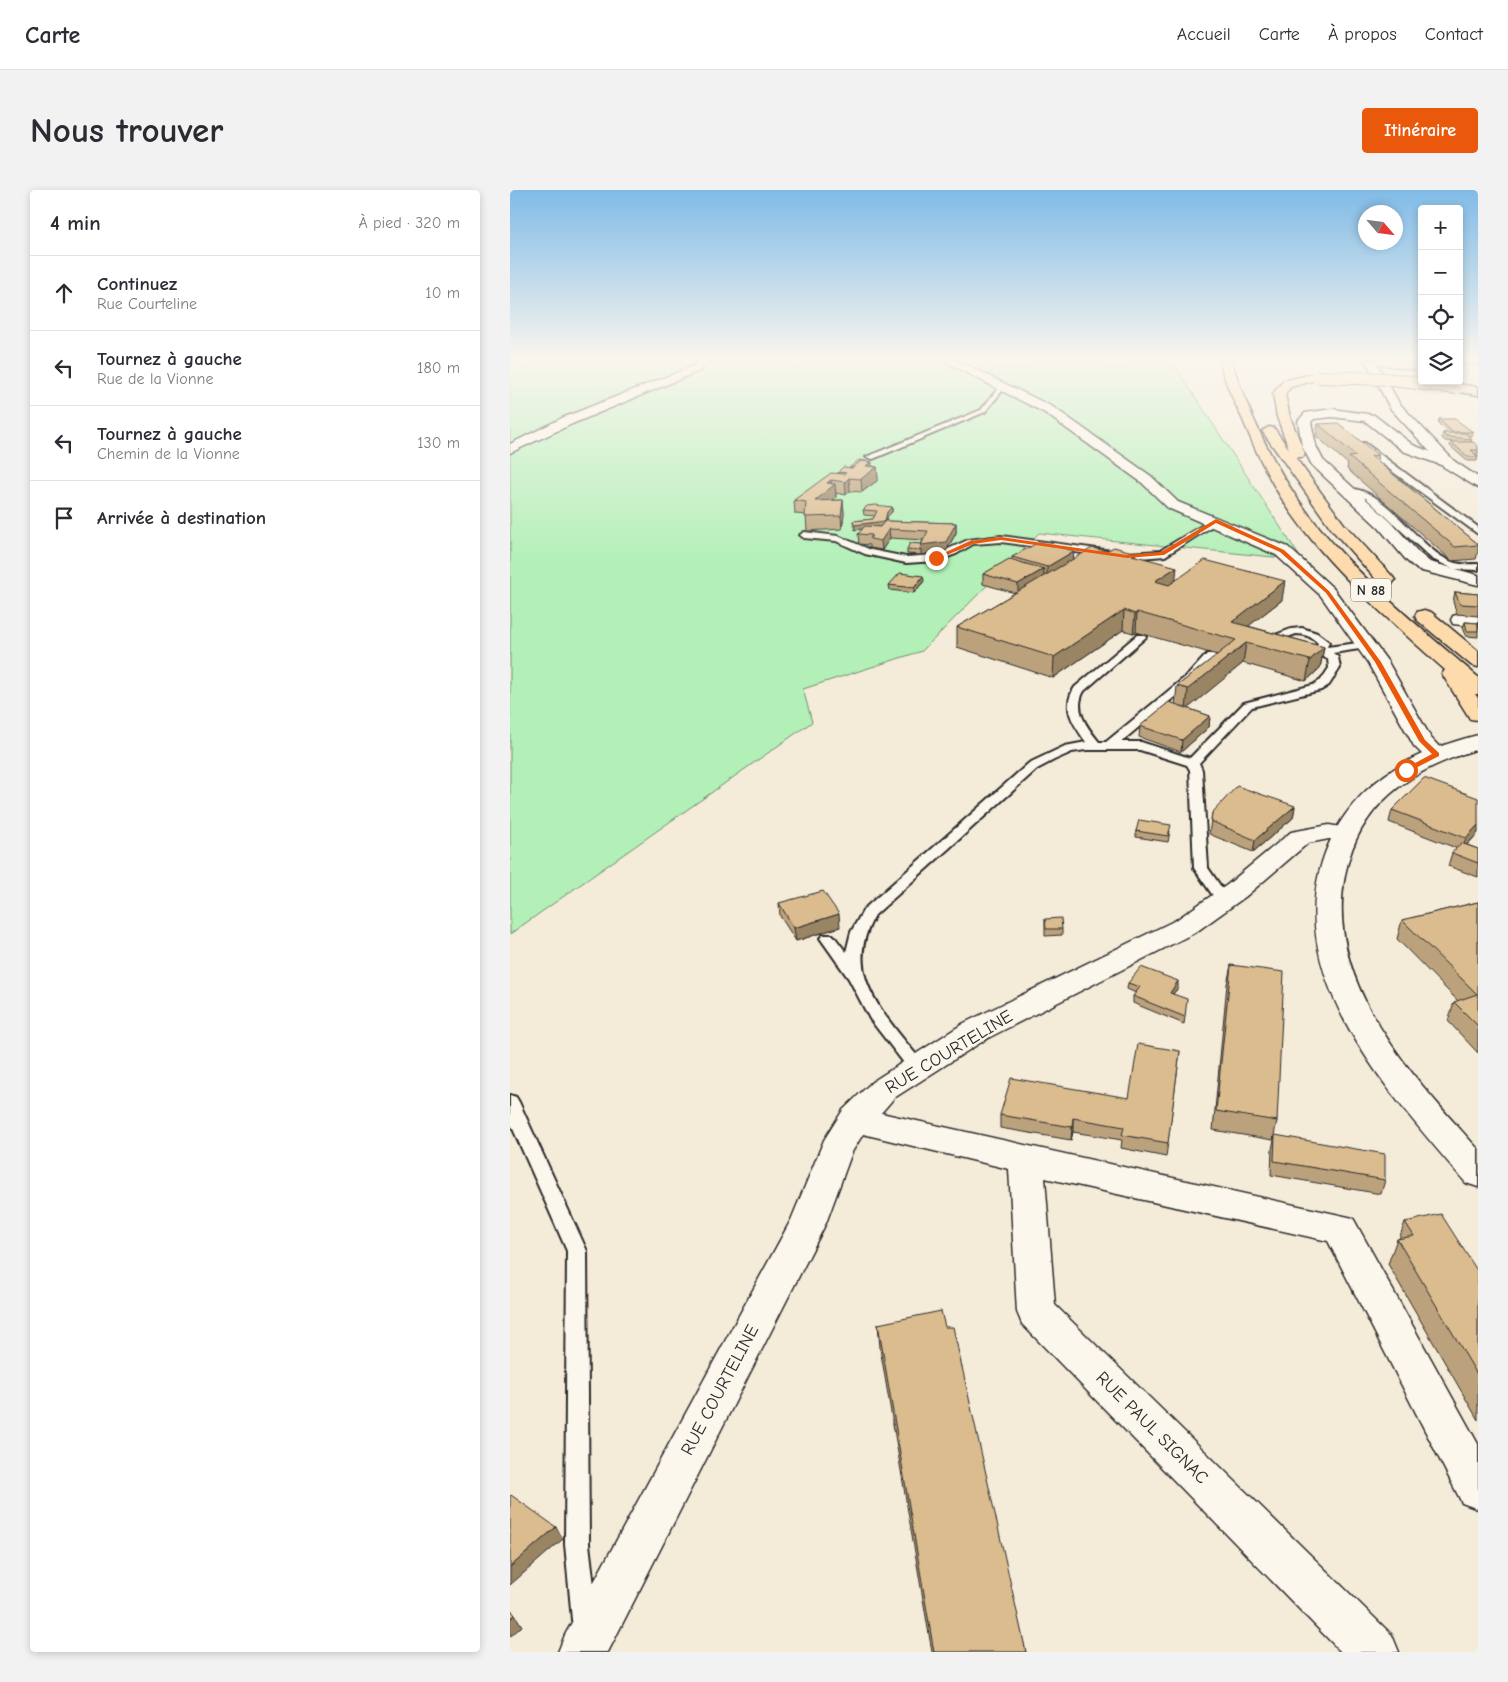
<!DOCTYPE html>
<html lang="fr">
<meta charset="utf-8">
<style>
body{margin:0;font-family:"Comic Neue",sans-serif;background:#f2f2f3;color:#2b2b33}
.controls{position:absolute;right:15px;top:15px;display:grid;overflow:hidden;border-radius:5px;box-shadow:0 2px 8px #0003}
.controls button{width:45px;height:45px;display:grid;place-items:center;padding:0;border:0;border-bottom:1px solid #e1e1e2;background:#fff;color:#2b2b33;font:25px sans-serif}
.compass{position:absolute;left:848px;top:15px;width:45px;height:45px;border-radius:50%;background:#fff;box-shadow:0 2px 8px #0003;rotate:118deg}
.stop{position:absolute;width:15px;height:15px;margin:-11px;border:4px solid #ea580c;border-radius:50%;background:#fff}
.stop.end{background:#ea580c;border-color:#fff;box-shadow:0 1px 5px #0008}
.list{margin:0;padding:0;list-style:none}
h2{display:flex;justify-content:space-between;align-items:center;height:65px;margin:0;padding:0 20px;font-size:21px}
h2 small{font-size:16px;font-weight:400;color:#7c7c81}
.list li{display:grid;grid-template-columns:32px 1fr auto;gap:15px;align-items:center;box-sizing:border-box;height:75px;padding:0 20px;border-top:1px solid #e1e1e2}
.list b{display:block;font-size:19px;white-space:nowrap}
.list p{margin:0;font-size:16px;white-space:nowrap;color:#7c7c81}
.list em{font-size:16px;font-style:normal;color:#7c7c81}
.icon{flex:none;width:28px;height:28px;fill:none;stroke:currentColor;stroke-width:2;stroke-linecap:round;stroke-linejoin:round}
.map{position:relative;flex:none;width:968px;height:1462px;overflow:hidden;border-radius:5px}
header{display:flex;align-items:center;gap:30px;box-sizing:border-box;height:70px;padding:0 25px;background:#fff;border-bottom:1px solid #e1e1e2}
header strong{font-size:24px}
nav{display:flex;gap:28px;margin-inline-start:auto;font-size:18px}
.intro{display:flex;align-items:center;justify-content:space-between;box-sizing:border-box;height:120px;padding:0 30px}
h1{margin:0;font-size:35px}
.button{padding:12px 22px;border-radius:5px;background:#ea580c;color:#fff;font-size:18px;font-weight:700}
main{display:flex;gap:30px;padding:0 30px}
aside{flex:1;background:#fff;border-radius:5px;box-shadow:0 2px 8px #0003}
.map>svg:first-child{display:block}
.green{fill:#b2f0b7;stroke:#6e8e71}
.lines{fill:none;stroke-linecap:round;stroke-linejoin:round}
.lane-casing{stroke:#2b2b2b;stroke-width:4}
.street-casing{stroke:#2b2b2b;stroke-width:3}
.secondary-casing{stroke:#2b2b2b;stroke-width:3}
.highway-casing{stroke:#2b2b2b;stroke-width:3}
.lane{fill:#fbf7ec;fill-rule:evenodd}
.street{fill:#fbf7ec;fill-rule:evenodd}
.secondary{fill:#fbf7ec;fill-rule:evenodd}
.highway{fill:#fedbac;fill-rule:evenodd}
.highway-bridge-casing{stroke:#2b2b2b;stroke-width:14;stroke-linecap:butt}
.highway-bridge{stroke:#fedbac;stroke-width:12}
.wall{fill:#bca27b;stroke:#2b2b2b}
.shaded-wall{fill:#998464;stroke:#2b2b2b}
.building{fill:#dbbc8f;stroke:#2b2b2b}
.route{fill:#ea580c}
.labels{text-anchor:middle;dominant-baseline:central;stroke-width:4.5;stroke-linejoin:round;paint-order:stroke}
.shield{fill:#fbf7ec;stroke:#696865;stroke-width:1}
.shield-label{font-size:14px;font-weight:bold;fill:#2b2b2b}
.near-street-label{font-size:18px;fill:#2b2b2b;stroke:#fbf7ec}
</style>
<header>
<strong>Carte</strong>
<nav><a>Accueil</a><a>Carte</a><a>À propos</a><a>Contact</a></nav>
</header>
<div class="intro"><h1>Nous trouver</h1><a class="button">Itinéraire</a></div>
<main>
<aside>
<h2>4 min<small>À pied · 320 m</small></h2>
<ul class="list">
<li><svg class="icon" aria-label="ahead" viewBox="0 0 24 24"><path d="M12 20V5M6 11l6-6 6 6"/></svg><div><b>Continuez</b><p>Rue Courteline</p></div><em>10 m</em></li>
<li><svg class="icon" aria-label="left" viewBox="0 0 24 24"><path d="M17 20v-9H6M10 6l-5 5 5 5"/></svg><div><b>Tournez à gauche</b><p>Rue de la Vionne</p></div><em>180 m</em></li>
<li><svg class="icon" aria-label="left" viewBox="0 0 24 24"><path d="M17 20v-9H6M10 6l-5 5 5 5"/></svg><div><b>Tournez à gauche</b><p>Chemin de la Vionne</p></div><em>130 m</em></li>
<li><svg class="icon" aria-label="arrive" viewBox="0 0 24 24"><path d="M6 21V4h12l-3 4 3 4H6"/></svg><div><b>Arrivée à destination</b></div></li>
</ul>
</aside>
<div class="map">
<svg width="968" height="1462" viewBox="0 0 968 1462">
<rect width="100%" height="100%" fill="#f5ebd9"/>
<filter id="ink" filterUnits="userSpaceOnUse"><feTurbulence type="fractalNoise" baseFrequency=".02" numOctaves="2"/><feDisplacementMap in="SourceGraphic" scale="10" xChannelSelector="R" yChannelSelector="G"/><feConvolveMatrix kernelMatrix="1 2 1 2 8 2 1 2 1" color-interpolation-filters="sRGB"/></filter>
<g filter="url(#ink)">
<path class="green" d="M0,170H625L631,173L661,170L792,370L529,343L412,461L293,499L302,532L0,744Z"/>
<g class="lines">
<g class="lane-casing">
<g id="lane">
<path d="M491,195L496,196L475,222L363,269L356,267L471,220Z"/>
<path d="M849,253H855L968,337V344L849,257Z"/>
<path d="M835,299C876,294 907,361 945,373C952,375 961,374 968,374V380L944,379L922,369L856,308L835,303Z"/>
<path d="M703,329L710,331L655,366L617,369L491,352L463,354L446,364L426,371L396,373L355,364L326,351L294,348L290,345L294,342L328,346L361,360L396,367L425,365L458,350L491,346L617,363L650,361Z"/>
<path d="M792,438L807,443L819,452L817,457L856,452L861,455L856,458L823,463L828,467L830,478L819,495L811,500L742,517L689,573L692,580L698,678L720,710L718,713H708L684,678L680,580L677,575L630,560H576L562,562L544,570L527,579L365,725C336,775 362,810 394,850C401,859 410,868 416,878L413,882L407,884L401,882L360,829L339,789L310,748L313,745H323L336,762L341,742L354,719L519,573L555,556L576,552C563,534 551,517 565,497L627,445H635L636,447L574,501C563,520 577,537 589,552H596L679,484L697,464H705V468L687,488L611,552H631L680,568L734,513L803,495L811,490L819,478L818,469C802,460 780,470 766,456L765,445L781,439ZM786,444C795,444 802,447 808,453L805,458H791L776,454L775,448Z"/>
<path d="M0,905L6,907L9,912L77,1061L79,1354L88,1430L84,1439L75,1443L66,1439L62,1430L55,1354L57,1061L0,932Z"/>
</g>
</g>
<g class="street-casing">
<g id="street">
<path d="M188,170H200L189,181L62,234L0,263V254L52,228L181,177Z"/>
<path d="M432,170H446L543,217L641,286L668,312L778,357L823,398L878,472L921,548L937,565L934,570L926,572L918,570L904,556L858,473L811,406L766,365L658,318L631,292L535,223Z"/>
<path d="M822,219L864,225L903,255L944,271L946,274L939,278L893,261L855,231L822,227L804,229L801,232L806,256L813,270L881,332L909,363L920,372L968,385V395L908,380L897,371L869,338L802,275L792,256L788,231L795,223Z"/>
<path d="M950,424L968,425V437L943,434L941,430L943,426Z"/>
<path d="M819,635L843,639L846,644L843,649L834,651L819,649L798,653L735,707L686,742L476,849L384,908L371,923L843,1028L968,1254V1319L952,1313L818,1051L535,988L545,1115L882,1445L889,1462H831L512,1134L507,1122L499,979L353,944L342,962L316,1033L98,1462H48L55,1445L281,1030L314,950L333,920L362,892L454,833L666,730L717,695L781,642Z"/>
</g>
</g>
<g class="secondary-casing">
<g id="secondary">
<path d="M855,170H865L889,213L944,271L968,287V298L934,277L880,218Z"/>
<path d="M968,545V559C909,577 857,607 839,669C805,784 898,881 968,959V997L956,993C878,901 758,774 823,645C853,587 908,560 968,545Z"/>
</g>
</g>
<g class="highway-casing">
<g id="highway">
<path d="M710,170H721C737,220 765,280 797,322C845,385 908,436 968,487V504H965L968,508V530L960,529L957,524L932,484L935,480C877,428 814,375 772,309C756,284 744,257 733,230C724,211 713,190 710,170Z"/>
<path d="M856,170H881L912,175V181L862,173Z"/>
<path d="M949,170H968V175L950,172Z"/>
<path d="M806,183L812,187L810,189L781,197L775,204L780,227L795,264L793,267H785L834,334L882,386L885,390L882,394H870L823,341L752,241L759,237L764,238L779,259L767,227L763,204L773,191Z"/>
<path d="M947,194L968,197V205L943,201L941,198L943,195Z"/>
<path d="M914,420L921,422L968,461V477L961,475L907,430L905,426L907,422Z"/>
</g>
</g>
<use href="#lane" class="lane"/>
<use href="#street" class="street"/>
<use href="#secondary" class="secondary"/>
<use href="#highway" class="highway"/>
<g class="highway-bridge-casing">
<path id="highway-bridge" d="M806,187L875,189L947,198"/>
</g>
<use href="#highway-bridge" class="highway-bridge"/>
</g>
<g class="wall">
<path d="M929,229L963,242L962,246H959L962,249L961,252L968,260V264H965L968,266L967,271H957L940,256L941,252H942L935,251L932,248L933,243H938L928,233Z"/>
<path d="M808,234L868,265L867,270L968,354V362L966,369L942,371L837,279L838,274L806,246Z"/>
<path d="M367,277L368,290L352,302L340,301L336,305L326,303V307L323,310H333L334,324L332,339L297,341L296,325L285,324L284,310L328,284V282L339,278Z"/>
<path d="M382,317V322L377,327L376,331L446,333V343L436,361L411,365L397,364V359L411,354L413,350L380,348L372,360L360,358V355L349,354L348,344L353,339L345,340L343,331L363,329L365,326L354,325L353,320Z"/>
<path d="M564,361L563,369L596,361L626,363L625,366L666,390L772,410L738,436L814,457L810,478L796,491L733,473L677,518L700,526L699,537L671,562L629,547L630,536L665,515L667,496L707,465L626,442L623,443L613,440L543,488L447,457V437L505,403L473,394V384L502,370V367Z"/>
<path d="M414,391L404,403L380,400L379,395Z"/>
<path d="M945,402L968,404V426L947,424L943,412Z"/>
<path d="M955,432L968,433V447L956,446L953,437Z"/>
<path d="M785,616L783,628L743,662L699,644L702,623Z"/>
<path d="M882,620L968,643L957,655L968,659V687L938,676L942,663L946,658L879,632Z"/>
<path d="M626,641H660L658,652L626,647Z"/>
<path d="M968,712V863L938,831L944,812L948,811L887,749L892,730Z"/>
<path d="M269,713L330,737L286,751L270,726Z"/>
<path d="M535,729L552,739V745L535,746Z"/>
<path d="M721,775L767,931L763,950L703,940L717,794Z"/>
<path d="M618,793L668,798L663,804L675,827L674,834L623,813V806L626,803L617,799Z"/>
<path d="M670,861L656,967L611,958L612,950L563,942L561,950L490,938V925L619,908Z"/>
<path d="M765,945L875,990L871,1004L761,985L762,959Z"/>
<path d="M895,1032L968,1082V1230L878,1074L887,1049H889Z"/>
<path d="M368,1134L435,1137L516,1462H422L370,1158Z"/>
</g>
<g class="shaded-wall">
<path d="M362,272V276L367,277L368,290L352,302L351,289L352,279Z"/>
<path d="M339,288L340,301L336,305L335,292Z"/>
<path d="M321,290L322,297L325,294L326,307L307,324L305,311L317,293Z"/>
<path d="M333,310L334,324L332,339L331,326Z"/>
<path d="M382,317V322L377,327L376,336L345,340L344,335L375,331L377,322Z"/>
<path d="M446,333V343L436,361L411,365V355Z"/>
<path d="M379,339L380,348L372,360L371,351Z"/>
<path d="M564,361L563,371L537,387V377Z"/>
<path d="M667,377L665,395L643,410L645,391Z"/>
<path d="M534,379V389L508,404V394Z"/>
<path d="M413,386L414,391L404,403V398Z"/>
<path d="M775,391L772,410L722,449V432Z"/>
<path d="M614,420L613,440L543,488L544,467Z"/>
<path d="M627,422L626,442L623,443L625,424Z"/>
<path d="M736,453L733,473L676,520L678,499Z"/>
<path d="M814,457L810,478L796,491L800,470Z"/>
<path d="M700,526L699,537L671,562L672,550Z"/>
<path d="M785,616L783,628L743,662L745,650Z"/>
<path d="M968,635V643L952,660L956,648Z"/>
<path d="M329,724L330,737L286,751L284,738Z"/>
<path d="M668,791V798L659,809L660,803Z"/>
<path d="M563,928V942L561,950L562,937Z"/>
<path d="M46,1337L53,1349L0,1395V1377Z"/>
<path d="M5,1425L12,1436L0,1447V1429Z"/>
</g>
<g class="building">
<path d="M929,229H945L963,242H942Z"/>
<path d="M828,233L868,265L861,266L968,354V355L945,357L839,267L846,266L808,234Z"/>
<path d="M933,243H955L962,249L936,247Z"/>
<path d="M941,252H963L968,256V260H961L968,267H958Z"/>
<path d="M349,270L362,272L361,273L351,271L342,278H339Z"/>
<path d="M351,271L361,272L356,276L367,277L351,289L339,288L335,292L321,290L317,293L325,294L305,311L333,310L331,326L295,327L296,312L284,310L321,283L334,284L336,283L328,282L333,277L342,278Z"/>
<path d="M365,315L382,317L377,322L375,331L344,335L343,331L363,329L367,321L353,320L357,316Z"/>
<path d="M375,331L446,333L436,352L411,355L418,341L379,339L371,351L360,349L362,345L348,344L355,336L370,337Z"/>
<path d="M529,352L564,361L537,377L502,367Z"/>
<path d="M400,353L411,354V360L397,359Z"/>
<path d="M604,357L626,363L622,365L667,377L645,391L659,395L695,370L775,391L722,432L814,457L800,470L736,453L678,499L667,496L726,450L627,422L625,424L614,420L544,467L447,437L582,358L596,361Z"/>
<path d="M499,369L534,379L508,394L473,384Z"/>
<path d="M390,383L413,386L404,398L379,395Z"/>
<path d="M945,402L968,404V415L950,414Z"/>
<path d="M955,432L968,433V441H957Z"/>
<path d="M659,512L700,526L672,550L630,536Z"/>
<path d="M914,588L968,608V635L956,648L882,620Z"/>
<path d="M727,596L785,616L745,650L701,631L702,623Z"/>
<path d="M629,630L661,635L658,646L626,641Z"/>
<path d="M951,653L968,659V673L942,663Z"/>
<path d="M313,701L329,724L284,738L269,713Z"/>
<path d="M968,712V836L944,812L967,804L892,730Z"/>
<path d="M551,728L552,739H536L535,729Z"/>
<path d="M721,775L774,782L767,931L706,921Z"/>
<path d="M631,777L668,791L660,803L677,809L675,827L623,806L630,797L618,793Z"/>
<path d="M628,854L670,861L658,953L612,945L614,937L563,928L562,937L490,925L501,888L619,908Z"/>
<path d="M765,945L875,964V990L764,971Z"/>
<path d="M931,1024L968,1082V1186L887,1049L904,1046L895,1032Z"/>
<path d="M431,1121L435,1137H443L516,1462H424L368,1134Z"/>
<path d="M1,1305L46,1337L0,1377V1306Z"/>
<path d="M0,1418L5,1425L0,1429Z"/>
</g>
</g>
<linearGradient id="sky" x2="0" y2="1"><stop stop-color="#80bbe7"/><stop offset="0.45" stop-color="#faf6ee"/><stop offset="1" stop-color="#faf6ee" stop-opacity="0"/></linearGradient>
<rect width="968" height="374" fill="url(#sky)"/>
<path class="route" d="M706,329L774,360L819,401L871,472L915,550L929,563V566L898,582H894V579L922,564L909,551L865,472L816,403L770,362L706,333L654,365L617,368L491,350L463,354L427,369L423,368L460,351L491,347L617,365L651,362Z"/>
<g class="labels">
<rect class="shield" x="841" y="388.5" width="40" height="23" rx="4"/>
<g class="shield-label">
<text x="861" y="400">N 88</text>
</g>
<g class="near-street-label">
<text transform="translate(439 862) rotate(-31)">RUE COURTELINE</text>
<text transform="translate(210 1200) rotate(-62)">RUE COURTELINE</text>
<text transform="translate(642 1238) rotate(45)">RUE PAUL SIGNAC</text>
</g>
</g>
</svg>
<div class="controls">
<button>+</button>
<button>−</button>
<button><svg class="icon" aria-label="locate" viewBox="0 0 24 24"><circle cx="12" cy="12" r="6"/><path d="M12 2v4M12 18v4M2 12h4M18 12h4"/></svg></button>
<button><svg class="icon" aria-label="layers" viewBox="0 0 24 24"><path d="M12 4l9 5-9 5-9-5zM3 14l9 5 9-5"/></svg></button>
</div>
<svg class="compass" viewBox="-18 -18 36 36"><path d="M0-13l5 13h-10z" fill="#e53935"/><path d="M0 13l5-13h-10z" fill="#7c7c81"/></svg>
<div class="stop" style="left:896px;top:580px"></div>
<div class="stop end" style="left:426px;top:368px"></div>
</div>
</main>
